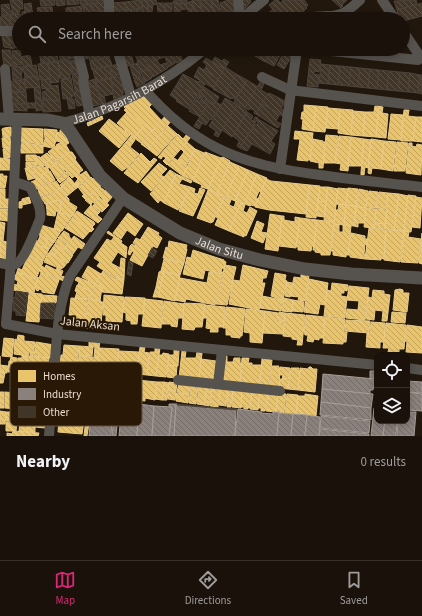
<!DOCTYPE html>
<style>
body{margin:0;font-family:"Source Sans 3",sans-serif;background:#221a13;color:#f1f3f6}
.controls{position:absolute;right:12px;bottom:12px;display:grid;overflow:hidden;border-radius:8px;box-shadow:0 2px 6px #0003}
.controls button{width:36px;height:36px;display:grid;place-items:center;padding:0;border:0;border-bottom:1px solid #37312b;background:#19110a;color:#f1f3f6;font:20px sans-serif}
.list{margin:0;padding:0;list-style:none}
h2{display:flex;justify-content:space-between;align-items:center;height:52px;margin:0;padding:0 16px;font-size:17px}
h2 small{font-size:13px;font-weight:400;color:#9f9d9c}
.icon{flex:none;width:22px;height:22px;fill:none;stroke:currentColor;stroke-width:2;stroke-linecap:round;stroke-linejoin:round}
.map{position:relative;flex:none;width:422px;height:436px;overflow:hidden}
.search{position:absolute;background:#19110a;box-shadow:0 2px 6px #0003;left:12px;right:12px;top:12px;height:44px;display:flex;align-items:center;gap:10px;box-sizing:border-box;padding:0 14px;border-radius:22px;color:#9f9d9c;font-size:15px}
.sheet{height:124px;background:#19110a}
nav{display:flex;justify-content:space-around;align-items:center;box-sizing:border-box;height:56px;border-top:1px solid #37312b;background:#19110a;font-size:11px;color:#9f9d9c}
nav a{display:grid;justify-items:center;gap:2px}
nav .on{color:#db2777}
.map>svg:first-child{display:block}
.homes{fill:url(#homes-back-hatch);stroke:#e9cc89}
.industry{fill:url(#industry-back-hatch);stroke:#a69d96}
.building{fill:url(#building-back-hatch);stroke:#4c443b}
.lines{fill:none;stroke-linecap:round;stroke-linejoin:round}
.minor{stroke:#56524e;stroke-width:10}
.tertiary{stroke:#56524e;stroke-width:13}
.labels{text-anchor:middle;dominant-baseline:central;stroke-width:4;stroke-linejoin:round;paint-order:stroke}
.street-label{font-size:12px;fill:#e9ddd1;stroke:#291805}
.key{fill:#291805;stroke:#635342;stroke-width:1}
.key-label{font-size:11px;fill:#e9ddd1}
</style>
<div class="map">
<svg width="422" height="436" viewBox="0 0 422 436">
<defs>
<pattern id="homes-back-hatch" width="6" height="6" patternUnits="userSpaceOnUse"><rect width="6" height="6" fill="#e9c46a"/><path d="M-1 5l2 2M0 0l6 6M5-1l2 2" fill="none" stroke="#c0a45f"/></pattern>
<pattern id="industry-back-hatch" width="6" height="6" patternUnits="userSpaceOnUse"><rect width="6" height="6" fill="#8a817c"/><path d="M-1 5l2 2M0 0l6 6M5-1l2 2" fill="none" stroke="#726b67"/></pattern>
<pattern id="building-back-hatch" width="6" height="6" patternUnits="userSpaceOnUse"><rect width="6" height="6" fill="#413528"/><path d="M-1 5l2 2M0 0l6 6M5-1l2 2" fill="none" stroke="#5c5246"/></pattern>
</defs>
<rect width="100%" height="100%" fill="#21170d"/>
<g class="homes">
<path d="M146,93L153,103L149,107L161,120L152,131L133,116L132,117L124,110L126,109L124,107L126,105V104Z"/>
<path d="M304,105L316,106L313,131L302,129L303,119H301L302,112H304Z"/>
<path d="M316,106L328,107L325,132L313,131Z"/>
<path d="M375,106H379L376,137L363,136L365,112H374Z"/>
<path d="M379,106L383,107L382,113L388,114L386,138L376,137Z"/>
<path d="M328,108L340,109L338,129L326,128Z"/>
<path d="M340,109L353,110L351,135L338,133Z"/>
<path d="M404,110H409L408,116L416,117L413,141H401Z"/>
<path d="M353,111L365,112L363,136L351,135Z"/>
<path d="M127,112L145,126L134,138L117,123Z"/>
<path d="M391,114L403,115L401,140L388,139Z"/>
<path d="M166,115L172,120L148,149L141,144Z"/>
<path d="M102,116L103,119L88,126L87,123Z"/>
<path d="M416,117H422V142L413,141Z"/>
<path d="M109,119L130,135L119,148L99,131Z"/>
<path d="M145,125L152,131L141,143L134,138Z"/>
<path d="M168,126L177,134L157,156L148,149Z"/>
<path d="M11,127L12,136L3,137L2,129L4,128Z"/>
<path d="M20,128L43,129V144L20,142Z"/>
<path d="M44,129L57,130L56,140L54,147L52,148L43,146L45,139Z"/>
<path d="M64,129L68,138L62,142L56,141L57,132L60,133V130Z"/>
<path d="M295,131L313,133L310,160L308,159V161L297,160L300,139H294Z"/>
<path d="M178,134L183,139L187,134L191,137L167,165L163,161L166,158L163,156L161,159L158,157Z"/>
<path d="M326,135L338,136L335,163H323Z"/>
<path d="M131,136L135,140L130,147L139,154L128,167L122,171L110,161Z"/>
<path d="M339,136L351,137L348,171L340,170L341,164L335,163Z"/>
<path d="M10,137L11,148H3L2,138Z"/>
<path d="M351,137L364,139L361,166H348Z"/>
<path d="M67,139L69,143L58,149L56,145Z"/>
<path d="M313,139L323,141V142H325L323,168H319V163L310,161Z"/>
<path d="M364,139L371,140L368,168L365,167L364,175H361V172Z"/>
<path d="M371,139L384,141L381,169L372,168L371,174L368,173Z"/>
<path d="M384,141L396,142L393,171L381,169Z"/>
<path d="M187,142L195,149L186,166L178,160L184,152L181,149Z"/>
<path d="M397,142L408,143L405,171H394Z"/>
<path d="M22,143L43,145V153H21L20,147Z"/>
<path d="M409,143H412V146L416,147L417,144L422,145L421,175L406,173Z"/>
<path d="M66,145L70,152L55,161L48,152L56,146L58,149Z"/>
<path d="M11,148L12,157L4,158L3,149Z"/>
<path d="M195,149L204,153L193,180L183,176Z"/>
<path d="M70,152H72L76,158L75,159L76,161L64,170L59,162L56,164L55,162Z"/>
<path d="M205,152L221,158L208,189L201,187L202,185L193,181Z"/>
<path d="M47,153L52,158L45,163L41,157Z"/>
<path d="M141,153L150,162L154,158L157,160L138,183L124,173Z"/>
<path d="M26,155H36L37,161H26Z"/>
<path d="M36,156L40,157L47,166L36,165Z"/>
<path d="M223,157L230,161L217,193L208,190L221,158Z"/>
<path d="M0,158L10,159L12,170H0Z"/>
<path d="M52,158L56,164L49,168L45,163Z"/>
<path d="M174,158L187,167L183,176L168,165Z"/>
<path d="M76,161L83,170L72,178L65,170Z"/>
<path d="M26,162H36V166L26,167Z"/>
<path d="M230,162L239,166L226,197L217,194Z"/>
<path d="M59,163L65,172L57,179L50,168Z"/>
<path d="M159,163L167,169L161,175L164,177L151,191L141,182Z"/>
<path d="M43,166L44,168L47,166L49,171L42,175L43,177L36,180L33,167Z"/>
<path d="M239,166L248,170L235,201L226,197Z"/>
<path d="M32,167L35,178L28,180L25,168Z"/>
<path d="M170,170L176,174L164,203L160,200L158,203L150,194Z"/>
<path d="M248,170L257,174L244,205L235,201Z"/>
<path d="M50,171L55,180L48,184L42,175Z"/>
<path d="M86,171L90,177L78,186L75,183L78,179L75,176L79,173L80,175Z"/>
<path d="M66,172L69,176L60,183L57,180Z"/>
<path d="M0,174H3V176H7L5,188H0Z"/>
<path d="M176,174L192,181L191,183L182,179L179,184L190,187L180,208H179L178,210L164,203Z"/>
<path d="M257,174L267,178L261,192L259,191L256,198L258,199L255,206L251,205L250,206L245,204Z"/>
<path d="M43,177L47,184L35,190L31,182Z"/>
<path d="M69,177L71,179L62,187L60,185Z"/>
<path d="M91,177L93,179L95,178L102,185L85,199L82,196L84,195L78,187Z"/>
<path d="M71,179L75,184L65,193L61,188Z"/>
<path d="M266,179L271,181L310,185V187H309L306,214L269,210L255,207Z"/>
<path d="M56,181L61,188L52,193L39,197L36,193L39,192L38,189Z"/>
<path d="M75,184L78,187L67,196L65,193Z"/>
<path d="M310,185L320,186L316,218L306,217L309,187H310Z"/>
<path d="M100,187L104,190L94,203L92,202L91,205L85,200Z"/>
<path d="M190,187L195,189L194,193L198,194L200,188L205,190L193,216L179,211Z"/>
<path d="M320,187H328L326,202L318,201Z"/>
<path d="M328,187L338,189L334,222L324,220Z"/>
<path d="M61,188L67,197L60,201L59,200L45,204L43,200L40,201L39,198L52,194Z"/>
<path d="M338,188L348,189L346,205L336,204Z"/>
<path d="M348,188L358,189L356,206L346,205Z"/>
<path d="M0,189H5V199H10L9,208H0Z"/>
<path d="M359,189L368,191L366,208L356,207Z"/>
<path d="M105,190L113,196L107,203L100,196Z"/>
<path d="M208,190L224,197L213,222H212L211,223L197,218Z"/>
<path d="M369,191L378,192L376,208L366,207Z"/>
<path d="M379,192L388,193L386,209L376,208Z"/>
<path d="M388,193L399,194L394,230L385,229Z"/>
<path d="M399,194L408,196L404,231L394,230Z"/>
<path d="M408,195L416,196L411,232L404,231Z"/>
<path d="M29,197L31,203L22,205V208H19V202L22,201V199Z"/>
<path d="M67,197L69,199V202L77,207L73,216L60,213L61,201Z"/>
<path d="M99,197L109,205L102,212L93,206Z"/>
<path d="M224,197L231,200L229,205L234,207L236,201L241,203L229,231L215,225L218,218L216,217Z"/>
<path d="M416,197L422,198L420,228L412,227Z"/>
<path d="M58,200L61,202L60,212L56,211L55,216L47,215V211L46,204Z"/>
<path d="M318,201L326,202L324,217L317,216Z"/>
<path d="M241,203L245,205L243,211L247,213L250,207L257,211L246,236L244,235V237L229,231Z"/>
<path d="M339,204L346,205L344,225L334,224L336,210H338Z"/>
<path d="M91,205L100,212L97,215L102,219L98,223L84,213Z"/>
<path d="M346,205L356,206L354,226L344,225Z"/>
<path d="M356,207L366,208L364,223H358V227L354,226Z"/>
<path d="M366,208L376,209L374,228L364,227Z"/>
<path d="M0,209H9L8,221L0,220Z"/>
<path d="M376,209L387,210L385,224L375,223Z"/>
<path d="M77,211L94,222L95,224L92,227L94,229L91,232L72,218Z"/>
<path d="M58,212L72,216L62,231L54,229Z"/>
<path d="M128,213L143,224L135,236L127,230L121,239L113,233Z"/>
<path d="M270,214L282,216L278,251L265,249Z"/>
<path d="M282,216H284V220L295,222V217L300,218L296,248L279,246Z"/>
<path d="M72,218L90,231L83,239L65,228Z"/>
<path d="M300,218L317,220L314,246H312L311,251L298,250V247L296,246Z"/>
<path d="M317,220L334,222L330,255H321V253L315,252V250H313Z"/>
<path d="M257,221L264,224L261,232L267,233L263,243L251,238Z"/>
<path d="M0,222L5,223L3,241L7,242L5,262L0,261Z"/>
<path d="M375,223L385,224V229L374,228Z"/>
<path d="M334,224L339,225V232H343V225L351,226L348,255H346V257L333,255V251H331Z"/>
<path d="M41,225L61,231L55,241L39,235Z"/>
<path d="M148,227L159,233L158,235L162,238L157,248L153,246L142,266L130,260L134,252L132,251L130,255L128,254L130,246L132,244L135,246V244L133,243L136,238L140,240Z"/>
<path d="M369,228L386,230L384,259L381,258V260L365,259Z"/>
<path d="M386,230L404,231L400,262L384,260Z"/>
<path d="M64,231L69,234V236L71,239L67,244L58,238Z"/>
<path d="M108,231L122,241L121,243L127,247L126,258L118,252L111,263L120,268L121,258L125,259L124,279L115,278L97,266L100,262L94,258L107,239L111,241L114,237L107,233Z"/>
<path d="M404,231L409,232L408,237L421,239L418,263L401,262Z"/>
<path d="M351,233L365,236V239H367V245L365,244L364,254L366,255L365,259L350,257V255H348Z"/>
<path d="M422,233V264L419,263Z"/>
<path d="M40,236L48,239L46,248L31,243L32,240L38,241Z"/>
<path d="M74,236L85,244L82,249L78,247L73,254L64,249Z"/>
<path d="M48,239L55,241L49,249L45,248Z"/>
<path d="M58,239L67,245L64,249L55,243Z"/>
<path d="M169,241L187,245L186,249H187L184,263L163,258L166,247L168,248Z"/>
<path d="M33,244L49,249L43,261L29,256Z"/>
<path d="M55,244L60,247L54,256L49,253Z"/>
<path d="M60,247L73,255L68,263L54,256Z"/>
<path d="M193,250L224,260V261L226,262L224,269L222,268L221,272H223L222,274L205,270L203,279L183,274L187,257L191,258Z"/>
<path d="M48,253L67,263L64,267L61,269L44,262Z"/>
<path d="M28,256L43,262L36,279L17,272L18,268L22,270Z"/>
<path d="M164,259L184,263L180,275L161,271Z"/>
<path d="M46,265L56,270L57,268L63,271L61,276L65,277L64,281L40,272L42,266L45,268Z"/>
<path d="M225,265L236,267L227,305L216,304Z"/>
<path d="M243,265L268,271L266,278H263L262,283H265L259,310L229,304L233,280L240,281Z"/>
<path d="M88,266L101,274L95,284L82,277Z"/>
<path d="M103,271L115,279H124L122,294L102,292V287L95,284Z"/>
<path d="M161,271L164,272L160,288L156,287L159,272Z"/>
<path d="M17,272L37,280L34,293L13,290V284L17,285L18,281L14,279Z"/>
<path d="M164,272L180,275L175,301L158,297Z"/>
<path d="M209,272L222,274L215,305L186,299L185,302L175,300L180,278L207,283Z"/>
<path d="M41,273L59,280L54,294L42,292V290L39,289L38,291L36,290V288H35L37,280V277L39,278Z"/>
<path d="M275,273L286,275L285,280L287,281L283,300L271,296Z"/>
<path d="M301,274L309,275L305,301L298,300L299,297L290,296L294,277L301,278Z"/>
<path d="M77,277L95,284L91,292L78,285L79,282L75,280Z"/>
<path d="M309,279L328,283L325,305L320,304L318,314L304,312Z"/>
<path d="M287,282L292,283L290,297L285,296Z"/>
<path d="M332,283L348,285L347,291L344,290V293H341V296L347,297L345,318L324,316L327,290L331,291Z"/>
<path d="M95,284L102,287L100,301L90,299Z"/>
<path d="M77,285L92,292L89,299L75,298L77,292L75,291Z"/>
<path d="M349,286L369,288L365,320L346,318L347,309L358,310L359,301L347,300Z"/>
<path d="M156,287L160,288L158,297H153Z"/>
<path d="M400,289L403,290V293H409L407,312L393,310L395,290Z"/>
<path d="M373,290L384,291V294L390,295L387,321H382L383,311L375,310L374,320L366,319L368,297L372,298Z"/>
<path d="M29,293L42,294L39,322L26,321Z"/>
<path d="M42,295L57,296L56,303H41Z"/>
<path d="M104,295L124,297L122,322L106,321V315H103Z"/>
<path d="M262,296L283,300L281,311L260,308Z"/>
<path d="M125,297L145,298L143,314H138L137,324H131V321L126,320V313L123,312Z"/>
<path d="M71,298L87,299L85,322L78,321V326L71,325L73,315H69Z"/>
<path d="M284,298L293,300L292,312L282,311Z"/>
<path d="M88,299L101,301V302H103L101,324H98V328H85Z"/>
<path d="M145,299L163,301L161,328L142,326Z"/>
<path d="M293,300L304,302L303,312L292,311Z"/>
<path d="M164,301L184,304L183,318H178L177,327L171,326V324H162Z"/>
<path d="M184,303L205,304L202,327H195L194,330L182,329Z"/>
<path d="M205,305L225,307L223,327H218V332H210L211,329L206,328L207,318H203Z"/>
<path d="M226,307L245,309L242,336H240V338L231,337V335H226V328H223Z"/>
<path d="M246,309L265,311L262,343L250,342V333L244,332Z"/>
<path d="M265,311L278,313L277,322L284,323L283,334L263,333Z"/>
<path d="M279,312L285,313L284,322H278Z"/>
<path d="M392,312L406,313L405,323L391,322Z"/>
<path d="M285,313L305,315L302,345H297L298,340L292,339V337L283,336Z"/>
<path d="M306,315L325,317L323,338H319V340L314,339L313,342L307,341L308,335H305L304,331Z"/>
<path d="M325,317L345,319L344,332H347L346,342H343V344L323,343Z"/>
<path d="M346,320L370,321L369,333L345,331Z"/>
<path d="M371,322L385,323L384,342H380V348L366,347L367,333H370Z"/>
<path d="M386,323L406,325L404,349H399V353L388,352L389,348H383Z"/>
<path d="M407,325L422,327V353L406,352L407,342L405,341Z"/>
<path d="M18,335L24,336V341L35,342L33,356H30V352H29L28,356L14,354L15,339L17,340Z"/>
<path d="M4,338L14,339L12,357L2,356Z"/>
<path d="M100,339L97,368L93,367L95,347L89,346V341Z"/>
<path d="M36,342L54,345L52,358L34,356Z"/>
<path d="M64,345L79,346L77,365L60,363L61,355H63Z"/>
<path d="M79,346L93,347L92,356H79Z"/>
<path d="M140,347H145L144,352L149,353L147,375L137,374Z"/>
<path d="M99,348L119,349L116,373H102V370H100V364L98,363Z"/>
<path d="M155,348H160L156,376L147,375L150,352H155Z"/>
<path d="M174,350L179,351L178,366L168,365L169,355H174Z"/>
<path d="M119,351L139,352L137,374L117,372Z"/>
<path d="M182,351H186L185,358H196L197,352L202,353L199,380L179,378Z"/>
<path d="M163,353L169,354L166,377L156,376L159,355H162Z"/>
<path d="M22,355L27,356L25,372H17L18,358H22Z"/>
<path d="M0,356V365L8,366L7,373L0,372Z"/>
<path d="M27,356L49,358L48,370L52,371V374L26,372Z"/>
<path d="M79,356L93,357L92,366L78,365Z"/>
<path d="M222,356H227V362H233L234,358H240V363H241L240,384L220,382Z"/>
<path d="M11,357L17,358L16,372H8L9,361H10Z"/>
<path d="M242,358H249L248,363H252V365H262L259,387L240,384Z"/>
<path d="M262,358L272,360L269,387L260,386Z"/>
<path d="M201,359L216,361L218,382L199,380Z"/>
<path d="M168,365L177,366L176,378L167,377Z"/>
<path d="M272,366H279L278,368H280L279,388L270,387Z"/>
<path d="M280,367L290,368L289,379H282L283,375H279Z"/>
<path d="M309,367H311L313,369H317L315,392L298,390L300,368L308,369Z"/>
<path d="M291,368H299L298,370L300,371L298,390L288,389Z"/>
<path d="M0,372L5,373L3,383H0Z"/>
<path d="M280,379L289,380L288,389L279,388Z"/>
<path d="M137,380L157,382L155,400L145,398V401L135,400Z"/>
<path d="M157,382H164L162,400L155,399Z"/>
<path d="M164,382L169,383L167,400H162Z"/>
<path d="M169,382L177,383L176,391L168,390Z"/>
<path d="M179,383L190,385L189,394L177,392Z"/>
<path d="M191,384L198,385L196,404L189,403Z"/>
<path d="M199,385L207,386L204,405L197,404Z"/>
<path d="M207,386H212L209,406L204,405Z"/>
<path d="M212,386L220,387L218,407L210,406Z"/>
<path d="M220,387L228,388L226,406L219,405Z"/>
<path d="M228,388H233L231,407H227Z"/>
<path d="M233,388L242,389L241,408L232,407Z"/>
<path d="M242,389L252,391L250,408L248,407V409H244V407H241Z"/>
<path d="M169,390L176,391L175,400L168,399Z"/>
<path d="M252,390L260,391L258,410L250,409Z"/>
<rect x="0" y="392" width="4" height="16"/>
<path d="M5,392L17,393L15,397H18L17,409L5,408Z"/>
<path d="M89,392L93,393V397L87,436H84Z"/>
<path d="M260,392L268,393L265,411H261V408H258Z"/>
<path d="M268,392L278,393L276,412L266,411Z"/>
<path d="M176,393L189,394L188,403L176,401Z"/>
<path d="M278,393L286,394L284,413L276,412Z"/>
<path d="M287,394L298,395L296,414L285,413Z"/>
<path d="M305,394L318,396L316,416L296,414L298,396H305Z"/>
<path d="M0,411L6,412L5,424H0Z"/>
<rect x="6" y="412" width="11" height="9"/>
<path d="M21,412L28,413L27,432L19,431Z"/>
<path d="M29,413H35V432H27Z"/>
<path d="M35,413L46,414L45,428L35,427Z"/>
<path d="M59,418L84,421L82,434L58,432Z"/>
<path d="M6,422H17L16,431H6Z"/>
<path d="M13,431L39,433L38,436H7V433L12,434Z"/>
</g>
<g class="industry">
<path d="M370,371H376L375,379L370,378Z"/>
<path d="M323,374L375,379L373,390H370V394L322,389Z"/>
<path d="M407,381L422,382V393L407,392Z"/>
<path d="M322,389L373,394L371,408L321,402Z"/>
<path d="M407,392L422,394V411L407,410Z"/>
<path d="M92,402L113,403L111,436H89Z"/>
<path d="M321,402L371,408V420L320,415Z"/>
<path d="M122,403L139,404L137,436H119Z"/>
<path d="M139,404L154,406L152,436H137Z"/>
<path d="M169,404H177L176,405L174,436H169L172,407L169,406Z"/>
<path d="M176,405L236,410L235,436H174Z"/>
<path d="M154,406L172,407L169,436H152Z"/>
<path d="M374,408L377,409V421H385L383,436H371Z"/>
<path d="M238,409L261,412V413L273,414V412H279L277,436H235Z"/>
<path d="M407,412H416L414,436H397L398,421H407Z"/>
<path d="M279,413L293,414L291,436H277Z"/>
<path d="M293,414L307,415L305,436H291Z"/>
<path d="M114,415H118L116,436H112Z"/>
<path d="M307,415L320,417L319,436H305Z"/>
<path d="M321,416L370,421L369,433L320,428Z"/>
<path d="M385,421H397L396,436H383Z"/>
<path d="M320,429L369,434V436H319Z"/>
</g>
<g class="building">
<path d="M10,0H22L23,9H20L19,13L13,14Z"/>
<path d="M40,0H55V5L41,6Z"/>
<path d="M56,0H65V5L57,6Z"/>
<path d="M67,0H79V4L67,5Z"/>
<path d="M80,0H91V4L81,5Z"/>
<path d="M92,0H107V3L92,4Z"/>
<path d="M141,0L142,8L126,10L125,2Z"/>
<path d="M142,0H147L148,13H143Z"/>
<path d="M148,0H156L157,4L153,5L152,12H148Z"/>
<path d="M187,0V3L173,4V1Z"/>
<path d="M192,0H199L203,17L201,19H197Z"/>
<path d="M200,0H211L213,12L203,15Z"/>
<path d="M211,0H218L221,12L214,14Z"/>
<path d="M228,0H233L235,9L223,13L220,3Z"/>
<path d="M242,0H250L251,2L244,9L242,7Z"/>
<path d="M275,0H278L280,3L283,1L298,18L281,19L269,5Z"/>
<path d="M282,0H304L308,5L306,7L307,8L297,17Z"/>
<path d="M332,0H347L342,5L343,6L341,8Z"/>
<path d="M416,0L417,4L397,10L394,1Z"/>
<path d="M192,1L194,8L188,10L186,3Z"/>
<path d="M125,2L126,9L111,10V3Z"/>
<path d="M31,3L32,9L25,11L24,4Z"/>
<path d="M107,3L108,10L93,11L92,4Z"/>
<path d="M157,3H164L165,12H158Z"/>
<path d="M165,3H172V11L165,12Z"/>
<path d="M186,3L187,9L174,11V5Z"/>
<path d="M422,3V16L403,21V19H399L397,10Z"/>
<path d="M9,4L10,11H12L13,14L2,16L1,5Z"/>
<path d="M91,4L93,13L84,14L83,5Z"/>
<path d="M82,6V11L66,13V8Z"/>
<path d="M45,7L46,15L39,16L37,8Z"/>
<path d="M45,7H52L53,15L46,16Z"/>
<path d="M118,9L119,19H112L111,12Z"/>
<path d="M126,9L127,19H120L119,10Z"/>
<path d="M142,9L143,19H136L134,10Z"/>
<path d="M194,9L196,19H183L182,16L189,14L188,10Z"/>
<path d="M236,9L238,15L228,19L226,13Z"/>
<path d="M273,9L281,19H268L265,16Z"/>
<path d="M32,10L33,13L30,14V15L22,17V12Z"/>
<path d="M127,10H134L135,19H127Z"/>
<path d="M82,11L83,19H67L66,13H70L71,14H77V12Z"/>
<path d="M107,11L106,19H95L94,12Z"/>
<path d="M175,11H180L182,19H174L173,13Z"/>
<path d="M173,12V18L166,19L165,13Z"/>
<path d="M225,12L228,19H216L215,16Z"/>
<path d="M93,13L94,19H85L84,14Z"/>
<path d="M20,14L21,19H19V27L11,28L10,15Z"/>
<path d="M9,15L10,27L1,29L0,17Z"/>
<path d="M8,35L11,48L4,47L2,36Z"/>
<path d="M13,35L15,48L11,49L8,36Z"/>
<path d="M19,35V48H16L14,36Z"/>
<path d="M47,49L50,62L45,63L42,50Z"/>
<path d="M48,49H56L58,61L50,62Z"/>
<path d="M59,49H76L77,58L60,60Z"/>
<path d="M93,49L96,60L90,61L89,58L81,60L80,51Z"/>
<path d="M94,49H112L113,55L97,60Z"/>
<path d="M119,49H130L131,53L120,56Z"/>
<path d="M155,49H161L164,57L154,61L151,51Z"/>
<path d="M176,49H178L182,60L176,63L171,51Z"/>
<path d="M253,49H267L272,52L265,62L250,53Z"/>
<path d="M273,49L281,53L274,66L266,62Z"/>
<path d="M2,50H10L13,66L4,67Z"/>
<path d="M20,50L22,64L14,66L12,51Z"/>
<path d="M43,50L45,63H41L39,51Z"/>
<path d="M143,52L145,58L138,61L135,55Z"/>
<path d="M150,52L154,61L157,60L160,65L166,63L168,68L153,77L145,55Z"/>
<path d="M170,52L175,63L169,67L164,55Z"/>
<path d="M284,52L292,56L284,69L277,65Z"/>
<path d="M131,54L134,64L123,67L121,57Z"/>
<path d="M30,55L32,65L23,66L21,57Z"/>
<path d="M109,57L112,65L92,70L90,62Z"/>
<path d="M215,57L222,61L224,59L229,62L224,69L212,62Z"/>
<path d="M145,58L149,69L141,72L137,61Z"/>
<path d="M206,58L224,69L218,79L204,70L207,65L203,62Z"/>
<path d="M78,59L81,72L73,74L71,61Z"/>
<path d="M310,59L321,60L319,72L314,71V74L319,75L318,87L307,86Z"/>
<path d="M70,60L72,73L70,74V78L61,79L58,61Z"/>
<path d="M58,62L60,79H58L59,82L51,83L48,63Z"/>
<path d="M48,63L50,79L40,80L38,64Z"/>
<path d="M137,63L141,76L134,79L130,66Z"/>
<path d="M119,64L122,74L113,77L110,66Z"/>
<path d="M321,64L330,65L328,84L319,83Z"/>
<path d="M36,65L38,76L25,77L23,67Z"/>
<path d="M330,65L340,66L338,85L328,84Z"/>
<path d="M22,66L23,72L21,73L22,78L13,80L12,67Z"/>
<path d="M109,66L112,77L96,81L93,71Z"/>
<path d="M340,66L351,67L349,86L338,85Z"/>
<path d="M199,67L218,79L213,88L194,77Z"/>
<path d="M225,67L236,74L224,95L213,89Z"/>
<path d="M351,67L360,68L358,87L349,86Z"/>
<path d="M360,68L370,69L368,88L358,87Z"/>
<path d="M149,69L152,78L145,82L141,72Z"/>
<path d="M370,69L379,70L377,89L368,88Z"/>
<path d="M379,70L389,71L387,90L377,89Z"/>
<path d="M389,71L400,72L398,91L387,90Z"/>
<path d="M400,72L410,73L408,92L398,91Z"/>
<path d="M81,73L83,90L75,91L72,74Z"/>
<path d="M410,73L420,75L418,93L408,92Z"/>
<path d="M183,74L198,82L199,81L205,84L197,96L177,84Z"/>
<path d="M236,74L247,80L235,99L232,98L231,99L224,95Z"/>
<path d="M420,75H422V94L418,93Z"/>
<path d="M38,76L40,87L26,88L24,78Z"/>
<path d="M141,76L145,83L137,87L134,80Z"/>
<path d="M112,77H122L124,89L123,90V95L114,100L111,78Z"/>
<path d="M71,78L74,96H72V98L63,99L61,80Z"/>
<path d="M111,78L113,94L104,96L106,105L103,106L96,82Z"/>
<path d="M24,79L26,91L20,92L19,80Z"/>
<path d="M50,79L51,88L42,89L41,81Z"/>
<path d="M95,79L97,85L87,88L85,82Z"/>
<path d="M19,80L20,92H8L7,82Z"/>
<path d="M247,80L258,87L245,108L234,102Z"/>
<path d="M260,82L264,84L261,90L268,94L256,114L254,113L255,111L250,108L249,110L245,108Z"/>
<path d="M177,84L197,96L189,109L176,101L177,100L170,95Z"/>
<path d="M58,85L60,101L43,100L42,92L46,91V89L52,88L51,86Z"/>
<path d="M96,86L102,104L89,107L86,88Z"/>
<path d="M40,87L41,98H35L34,88Z"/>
<path d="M204,87L219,97L215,104L206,99L204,103L200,101L202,97L199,94Z"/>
<path d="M84,91L85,105L77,106L74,92Z"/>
<path d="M17,92H26L27,104L18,103Z"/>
<path d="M17,92L18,104L9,103L8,93Z"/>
<path d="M269,93L285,101L281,109L285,111L284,117L262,103Z"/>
<path d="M199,95L201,97L198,101L204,104L206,100L209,101L200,117L189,111Z"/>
<path d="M35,98H41L42,110L36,111Z"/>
<path d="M225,98L237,105L218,137L214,135L216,131L209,126Z"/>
<path d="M67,99H74L75,108L69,109Z"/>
<path d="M42,100H54V101H60L61,111L43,112Z"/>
<path d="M210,101L215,104L216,102L221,105L211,120L210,119L206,125L202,123L199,129L194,126Z"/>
<rect x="27" y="103" width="8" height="5"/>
<path d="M9,104H27V111L9,110Z"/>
<path d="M262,104L280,114L276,121L281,124L278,128L256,114Z"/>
<path d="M237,105L247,111L232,137L222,130Z"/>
<path d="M247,112L253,116L251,120L253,121L255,117L258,118L240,148L237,146L239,141L233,136Z"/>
<path d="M258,119L278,131L271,141L252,129L255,124L257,125Z"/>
<path d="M252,129L275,144L270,154L252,144L247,151L240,148Z"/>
<path d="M152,248L157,251L153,258L148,255Z"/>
<path d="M129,261L133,263L131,276L127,274Z"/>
<path d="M16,291L28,293L25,316L16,315V311H13L14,302H12L13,297L15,298Z"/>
<path d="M41,303H55V317H54L53,319L40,318Z"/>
<path d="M177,404L207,407L237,409L236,410L177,405Z"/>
</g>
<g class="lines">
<g class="minor">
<path d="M109,0V19"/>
<path d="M238,0L240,19"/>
<path d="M382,0L395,19"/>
<path d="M241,19L264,0"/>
<path d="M305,19C313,16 319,17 327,16C343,16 349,10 360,0"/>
<path d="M0,31H19"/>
<path d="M77,49L84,77L83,81L90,116"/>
<path d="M117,49L131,96"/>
<path d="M312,49L418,60L419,55L403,31"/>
<path d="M5,69L9,119"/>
<path d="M262,77L290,90L422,106"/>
<path d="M145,90C165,113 188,133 215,147C248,164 283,170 320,175C354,180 388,183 422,187"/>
<path id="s1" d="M63,123C115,109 163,84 205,49"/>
<path d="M280,169L297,49"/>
<path d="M0,263C5,264 11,266 16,264C25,260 36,228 40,219C42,207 35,197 30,187L15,182"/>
<path d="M6,324L57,334L377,365"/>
<path d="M6,324L10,276L17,119"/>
<path d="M407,368L422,370"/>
<path d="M178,380L280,391"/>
<path d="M218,384L222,350"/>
<path d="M49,436C51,411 53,385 55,360C57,331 59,302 70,276L123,198"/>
</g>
<path class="tertiary" id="s2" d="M0,119L48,120L63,123L70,131L100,176L123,198L180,233L219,249L260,260L305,269L351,274L422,278"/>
</g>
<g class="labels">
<g class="street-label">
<text stroke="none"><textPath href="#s1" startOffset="61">Jalan Pagarsih Barat</textPath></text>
<text stroke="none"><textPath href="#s2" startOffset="269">Jalan Situ</textPath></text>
<text transform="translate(90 324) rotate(6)">Jalan Aksan</text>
</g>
</g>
<rect x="10" y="362" width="132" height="64" rx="6" class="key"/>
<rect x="18" y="370" width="18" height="12" fill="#e9c46a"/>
<rect x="18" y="388" width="18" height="12" fill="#8a817c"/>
<rect x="18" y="406" width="18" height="12" fill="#413528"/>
<g class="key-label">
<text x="43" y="380">Homes</text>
<text x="43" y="398">Industry</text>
<text x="43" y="416">Other</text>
</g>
</svg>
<div class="controls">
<button><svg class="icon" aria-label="locate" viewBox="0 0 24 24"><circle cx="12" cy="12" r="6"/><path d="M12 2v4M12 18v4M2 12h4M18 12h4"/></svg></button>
<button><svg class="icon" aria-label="layers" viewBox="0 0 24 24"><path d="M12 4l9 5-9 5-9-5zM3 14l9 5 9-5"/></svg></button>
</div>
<div class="search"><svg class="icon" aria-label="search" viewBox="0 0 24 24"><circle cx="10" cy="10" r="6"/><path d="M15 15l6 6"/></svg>Search here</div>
</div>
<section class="sheet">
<h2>Nearby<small>0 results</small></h2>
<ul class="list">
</ul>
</section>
<nav>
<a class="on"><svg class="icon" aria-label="map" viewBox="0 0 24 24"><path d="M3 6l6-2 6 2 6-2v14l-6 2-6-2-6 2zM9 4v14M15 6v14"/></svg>Map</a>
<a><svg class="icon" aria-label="directions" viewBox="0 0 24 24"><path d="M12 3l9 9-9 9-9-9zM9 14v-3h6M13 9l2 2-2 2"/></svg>Directions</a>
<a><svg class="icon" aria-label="saved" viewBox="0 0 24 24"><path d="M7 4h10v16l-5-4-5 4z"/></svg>Saved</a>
</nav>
